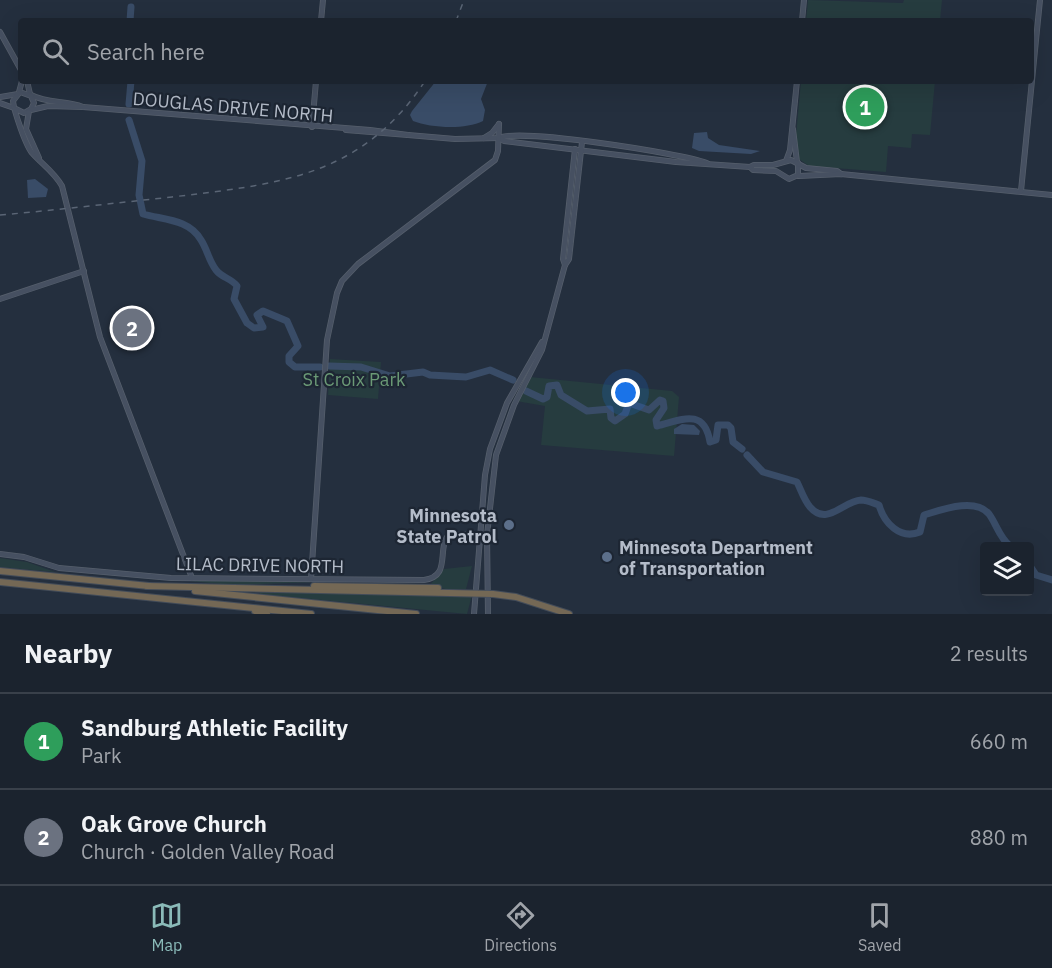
<!DOCTYPE html>
<meta charset="utf-8">
<style>
body{margin:0;font-family:"IBM Plex Sans",sans-serif;background:#282f3a;color:#f1f3f6}
.controls{position:absolute;right:18px;bottom:18px;display:grid;overflow:hidden;border-radius:6px;box-shadow:0 6px 24px #0002}
.controls button{width:54px;height:54px;display:grid;place-items:center;padding:0;border:0;border-bottom:2px solid #39404a;background:#1b232e;color:#f1f3f6;font:30px sans-serif}
.you{position:absolute;left:626px;top:393px;width:21px;height:21px;margin:-15px;border:4px solid #fff;border-radius:50%;background:#1a73e8;box-shadow:0 0 0 9px #1a73e833}
.badge{display:grid;place-items:center;width:39px;height:39px;border-radius:50%;background:#8bbbb9;color:#fff;font-size:20px;font-weight:700}
.pin{position:absolute;translate:-50% -50%;border:3px solid #fff;box-shadow:0 2px 6px #0006}
.list{margin:0;padding:0;list-style:none}
h2{display:flex;justify-content:space-between;align-items:center;height:78px;margin:0;padding:0 24px;font-size:26px}
h2 small{font-size:20px;font-weight:400;color:#a0a4aa}
.list li{display:grid;grid-template-columns:39px 1fr auto;gap:18px;align-items:center;box-sizing:border-box;height:96px;padding:0 24px;border-top:2px solid #39404a}
.list b{display:block;font-size:22px;white-space:nowrap}
.list p{margin:0;font-size:20px;white-space:nowrap;color:#a0a4aa}
.list em{font-size:20px;font-style:normal;color:#a0a4aa}
.icon{flex:none;width:33px;height:33px;fill:none;stroke:currentColor;stroke-width:2;stroke-linecap:round;stroke-linejoin:round}
.map{position:relative;flex:none;width:1052px;height:614px;overflow:hidden}
.search{position:absolute;background:#1b232e;box-shadow:0 6px 24px #0002;left:18px;right:18px;top:18px;height:66px;display:flex;align-items:center;gap:15px;box-sizing:border-box;padding:0 21px;border-radius:6px;color:#a0a4aa;font-size:22px}
.sheet{height:270px;background:#1b232e}
nav{display:flex;justify-content:space-around;align-items:center;box-sizing:border-box;height:84px;border-top:2px solid #39404a;background:#1b232e;font-size:16px;color:#a0a4aa}
nav a{display:grid;justify-items:center;gap:3px}
nav .on{color:#8bbbb9}
.map>svg:first-child{display:block}
.green{fill:#263c3f}
.water{fill:#394c67}
.lines{fill:none;stroke-linecap:round;stroke-linejoin:round}
.river{stroke:#394c67;stroke-width:7}
.secondary-casing{stroke:#565f6c;stroke-width:6}
.highway-casing{stroke:#434c59;stroke-width:8}
.secondary{stroke:#465061;stroke-width:4.5}
.highway{stroke:#746855;stroke-width:6}
.rail{stroke:#5a6575;stroke-width:1.5;stroke-dasharray:6 6;stroke-linecap:butt}
.service-dot{fill:#5c6f8a;stroke:#1d2633;stroke-width:2}
.labels{text-anchor:middle;dominant-baseline:central;stroke-width:4.5;stroke-linejoin:round;paint-order:stroke}
.street-label{font-size:18px;fill:#b4bcc9;stroke:#1d2633}
.park-label{font-size:18px;fill:#6b9a76;stroke:#1d2633}
.poi-label{font-size:18px;font-weight:bold;fill:#b4bcc9;stroke:#1d2633;text-anchor:end}
</style>
<div class="map">
<svg width="1052" height="614" viewBox="0 0 1052 614">
<rect width="100%" height="100%" fill="#242f3e"/>
<g class="green">
<path d="M808,0L903,3L904,0H942L940,21H806Z"/>
<path d="M801,81H935L930,135L912,134L911,148L888,146L886,172L809,166L799,159L796,136Z"/>
<path d="M330,359L381,362L378,399L328,395Z"/>
<path d="M530,377L672,391L679,397L674,456L541,445L545,406L516,401Z"/>
<path d="M0,558L27,562L55,572L0,567Z"/>
<path d="M472,566L466,589H446L430,585L444,569Z"/>
<path d="M180,580L318,582L230,585Z"/>
<path d="M260,592L471,596V599L467,614L260,594Z"/>
</g>
<g class="water">
<path d="M436,81H488L481,99L485,110L483,121C465,130 431,128 413,121L410,115L412,111Z"/>
<path d="M707,132L708,138L719,145L760,151L751,154L699,151L692,148L694,133Z"/>
<path d="M35,179L48,189L46,197L28,198L27,180Z"/>
<path d="M682,424L694,425L700,431L699,435L674,434V429Z"/>
</g>
<g class="lines">
<g class="river">
<path d="M130,21L131,7"/>
<path d="M129,104L131,81"/>
<path d="M129,120L142,161L139,195L143,214C164,220 189,219 201,240C207,249 209,261 216,270C222,278 231,278 237,286L234,299L247,323L254,328L263,327L257,315L263,311L287,321L298,346L289,356V362L295,367H320"/>
<path d="M329,366L361,367L390,376L423,372L430,375L466,377L490,370L513,380"/>
<path d="M526,391L543,399L547,397L549,386L557,385L561,395L587,411L610,409L611,418L615,421L625,414L629,403L649,410L660,400L663,401L664,408L656,420L657,426C679,421 704,406 710,442L716,440L718,425H728L731,428L733,442L742,449"/>
<path d="M747,455L763,472L797,482C801,490 804,500 810,507C827,527 843,501 861,500C867,500 873,503 879,505C884,523 900,540 920,532L924,515C941,510 975,497 989,514C997,525 999,537 1010,546"/>
<path d="M1030,566L1036,575L1052,580"/>
</g>
<g class="secondary-casing">
<g id="secondary">
<path d="M321,21L323,0"/>
<path d="M802,21L804,0"/>
<path d="M0,32L21,70"/>
<path d="M27,81L30,94"/>
<path d="M19,92L22,81"/>
<path d="M31,95C48,104 66,100 83,107"/>
<path d="M0,97L18,94"/>
<path d="M0,103L14,108"/>
<path d="M16,109L24,113L31,109L34,103L31,96L20,92L13,101C14,111 26,147 33,154C43,165 54,172 62,186L100,337L192,578"/>
<path d="M31,110L48,106L83,107L370,130L408,135L346,130"/>
<path d="M29,111L26,129L39,158"/>
<path d="M312,127L316,81"/>
<path d="M793,129L797,162"/>
<path d="M408,135L455,139L499,138C519,128 680,153 707,163"/>
<path d="M484,138L492,133L499,124"/>
<path d="M499,138L504,141L676,162L750,167L753,170L776,171L789,179L798,175V163"/>
<path d="M786,161L790,150L797,81"/>
<path d="M750,167L754,165H773L791,160L806,168L837,171L841,174"/>
<path d="M799,176L841,174L1052,195"/>
<path d="M1021,191L1040,0"/>
<path d="M565,265L563,259L575,149"/>
<path d="M0,299L84,271"/>
<path d="M0,554L24,557L59,568L171,578L424,580C452,576 436,550 449,534L487,535"/>
<path d="M311,579L327,340L337,293L342,281L358,264L495,160L498,151L499,124"/>
<path d="M474,614L485,475L490,449L507,403L542,342"/>
<path d="M488,614L487,535L496,455L514,405L542,350L565,265L569,259L582,142"/>
</g>
</g>
<g class="highway-casing">
<g id="highway">
<path d="M0,571L149,586"/>
<path d="M0,582L311,614"/>
<path d="M147,586L493,594L516,597L569,614"/>
<path d="M314,586L438,588"/>
<path d="M195,591L416,614"/>
<path d="M255,611L267,614"/>
</g>
</g>
<use href="#secondary" class="secondary"/>
<use href="#highway" class="highway"/>
<g class="rail">
<path d="M456,21L464,0"/>
<path d="M0,215C57,210 115,203 172,197C277,184 361,178 425,81"/>
</g>
</g>
<g class="service-dot">
<circle cx="509" cy="525" r="6"/>
<circle cx="607" cy="557" r="6"/>
</g>
<g class="labels">
<g class="street-label">
<text transform="translate(233 107) rotate(5)">DOUGLAS DRIVE NORTH</text>
<text transform="translate(260 565) rotate(1)">LILAC DRIVE NORTH</text>
</g>
<g class="park-label">
<text x="354" y="379">St Croix Park</text>
</g>
<g class="poi-label">
<text x="497" y="515">Minnesota<tspan x="497" dy="21">State Patrol</tspan></text>
<text x="619" y="547" text-anchor="start">Minnesota Department<tspan x="619" dy="21">of Transportation</tspan></text>
</g>
</g>
</svg>
<div class="controls">
<button><svg class="icon" aria-label="layers" viewBox="0 0 24 24"><path d="M12 4l9 5-9 5-9-5zM3 14l9 5 9-5"/></svg></button>
</div>
<div class="you"></div>
<div class="pin badge" style="left:865px;top:107px;background:#2e9e5b">1</div>
<div class="pin badge" style="left:132px;top:328px;background:#6b7280">2</div>
<div class="search"><svg class="icon" aria-label="search" viewBox="0 0 24 24"><circle cx="10" cy="10" r="6"/><path d="M15 15l6 6"/></svg>Search here</div>
</div>
<section class="sheet">
<h2>Nearby<small>2 results</small></h2>
<ul class="list">
<li><span class="badge" style="background:#2e9e5b">1</span><div><b>Sandburg Athletic Facility</b><p>Park</p></div><em>660 m</em></li>
<li><span class="badge" style="background:#6b7280">2</span><div><b>Oak Grove Church</b><p>Church · Golden Valley Road</p></div><em>880 m</em></li>
</ul>
</section>
<nav>
<a class="on"><svg class="icon" aria-label="map" viewBox="0 0 24 24"><path d="M3 6l6-2 6 2 6-2v14l-6 2-6-2-6 2zM9 4v14M15 6v14"/></svg>Map</a>
<a><svg class="icon" aria-label="directions" viewBox="0 0 24 24"><path d="M12 3l9 9-9 9-9-9zM9 14v-3h6M13 9l2 2-2 2"/></svg>Directions</a>
<a><svg class="icon" aria-label="saved" viewBox="0 0 24 24"><path d="M7 4h10v16l-5-4-5 4z"/></svg>Saved</a>
</nav>
